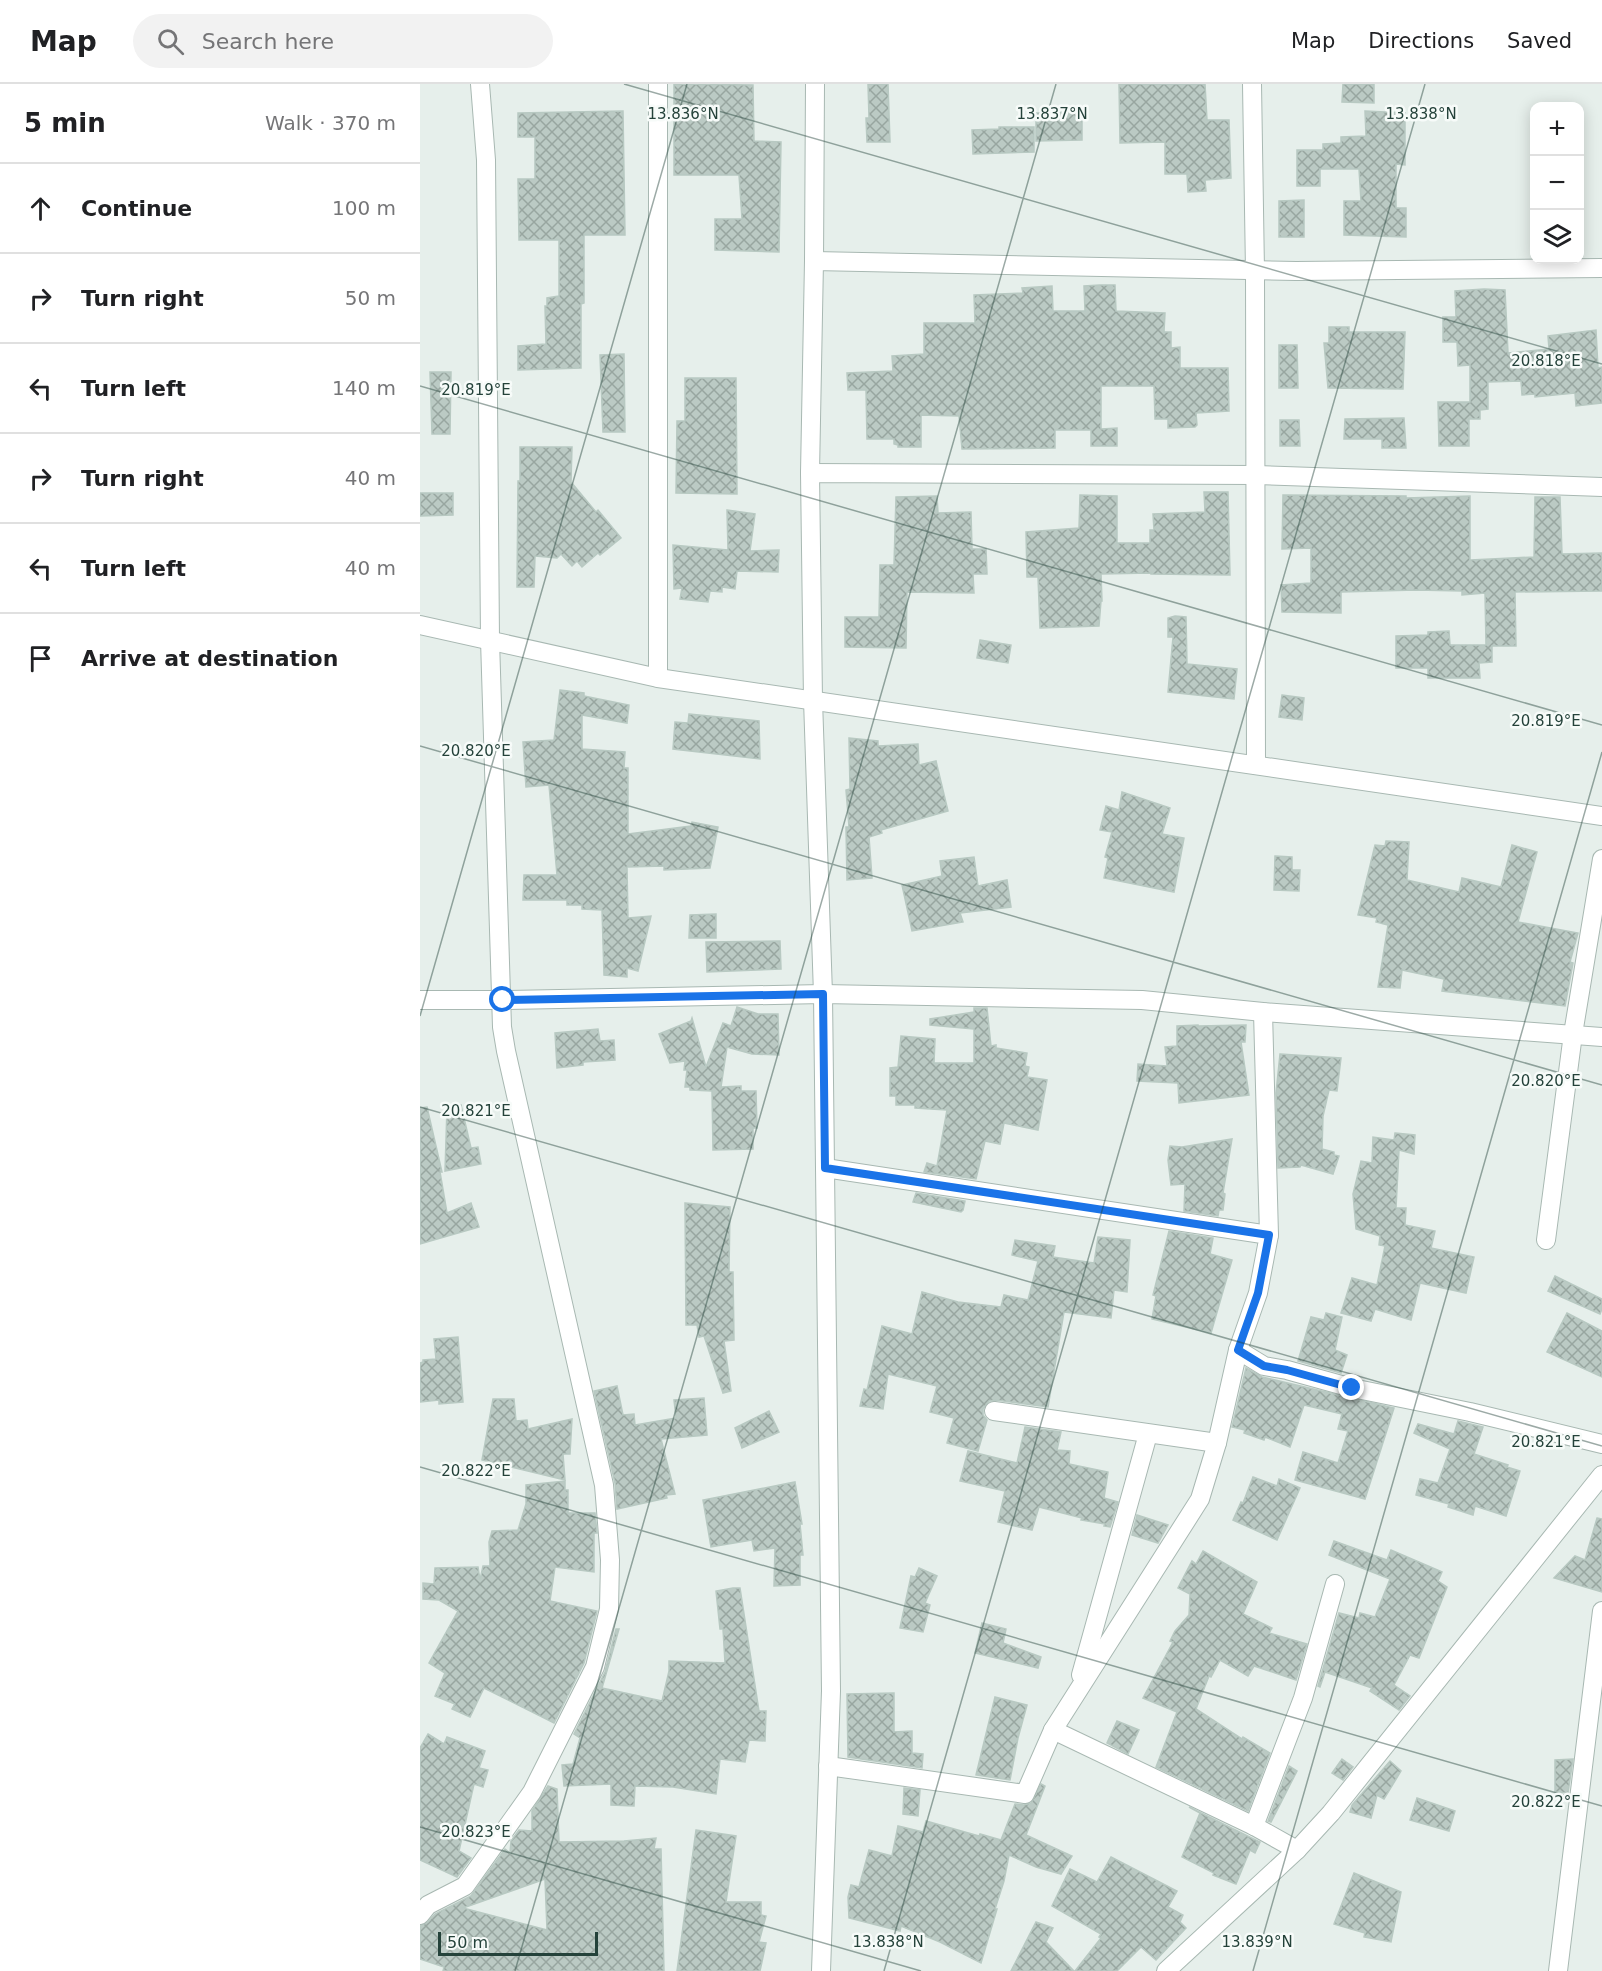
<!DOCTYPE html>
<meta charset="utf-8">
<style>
body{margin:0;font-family:"DejaVu Sans",sans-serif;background:#f2f2f2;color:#202124}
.controls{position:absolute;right:18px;top:18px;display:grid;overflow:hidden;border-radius:12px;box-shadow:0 3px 15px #0003}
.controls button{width:54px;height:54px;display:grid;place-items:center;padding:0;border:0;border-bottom:2px solid #e0e0e0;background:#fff;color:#202124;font:30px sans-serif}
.scale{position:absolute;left:18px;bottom:15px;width:160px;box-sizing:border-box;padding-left:6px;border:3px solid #24423a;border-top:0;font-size:16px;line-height:21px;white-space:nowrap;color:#24423a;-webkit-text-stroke:4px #f7fbf9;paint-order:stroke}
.stop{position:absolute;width:18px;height:18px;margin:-14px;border:4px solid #1a73e8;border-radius:50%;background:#fff}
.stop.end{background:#1a73e8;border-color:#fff;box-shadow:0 2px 6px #0008}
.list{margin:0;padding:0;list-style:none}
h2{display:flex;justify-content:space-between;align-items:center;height:78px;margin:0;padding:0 24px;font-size:26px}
h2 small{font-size:20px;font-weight:400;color:#757577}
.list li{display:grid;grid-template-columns:39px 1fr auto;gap:18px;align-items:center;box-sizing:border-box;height:90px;padding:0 24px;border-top:2px solid #e0e0e0}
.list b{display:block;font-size:22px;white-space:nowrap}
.list em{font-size:20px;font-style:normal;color:#757577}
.icon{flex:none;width:33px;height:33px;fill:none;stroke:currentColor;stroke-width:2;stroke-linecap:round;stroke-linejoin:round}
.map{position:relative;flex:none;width:1182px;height:1887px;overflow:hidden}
header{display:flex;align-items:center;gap:36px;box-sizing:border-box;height:84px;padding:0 30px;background:#fff;border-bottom:2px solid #e0e0e0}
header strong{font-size:28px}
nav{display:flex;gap:33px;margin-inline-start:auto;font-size:21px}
.search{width:420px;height:54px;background:#f2f2f2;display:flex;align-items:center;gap:15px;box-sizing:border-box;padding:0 21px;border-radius:33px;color:#757577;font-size:22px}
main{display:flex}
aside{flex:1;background:#fff}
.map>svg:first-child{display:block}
.building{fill:url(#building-cross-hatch);stroke:#b8c9c2;stroke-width:1.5;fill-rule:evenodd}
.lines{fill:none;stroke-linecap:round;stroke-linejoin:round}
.minor-casing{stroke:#a8b8b2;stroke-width:20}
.minor{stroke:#fff;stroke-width:18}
.route{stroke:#1a73e8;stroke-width:8}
.ticks{fill:none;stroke:#24423a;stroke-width:1.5;stroke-opacity:0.45}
.ticks-label{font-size:15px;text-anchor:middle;fill:#24423a;stroke:#f7fbf9;stroke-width:5;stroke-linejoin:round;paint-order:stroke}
</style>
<header>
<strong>Map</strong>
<div class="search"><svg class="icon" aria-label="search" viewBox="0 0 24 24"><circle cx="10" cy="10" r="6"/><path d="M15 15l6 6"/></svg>Search here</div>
<nav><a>Map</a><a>Directions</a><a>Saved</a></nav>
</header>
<main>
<aside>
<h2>5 min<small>Walk · 370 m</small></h2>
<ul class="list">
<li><svg class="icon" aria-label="ahead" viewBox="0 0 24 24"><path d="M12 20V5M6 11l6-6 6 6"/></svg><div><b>Continue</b></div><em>100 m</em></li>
<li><svg class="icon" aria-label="right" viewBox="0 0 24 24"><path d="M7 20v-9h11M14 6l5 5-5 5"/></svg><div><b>Turn right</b></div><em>50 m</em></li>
<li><svg class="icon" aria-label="left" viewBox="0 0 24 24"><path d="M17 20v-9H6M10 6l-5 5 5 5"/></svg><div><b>Turn left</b></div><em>140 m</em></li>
<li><svg class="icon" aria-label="right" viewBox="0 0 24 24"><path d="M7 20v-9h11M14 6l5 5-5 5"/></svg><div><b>Turn right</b></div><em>40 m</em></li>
<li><svg class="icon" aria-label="left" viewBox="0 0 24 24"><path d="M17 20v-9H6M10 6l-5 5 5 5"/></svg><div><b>Turn left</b></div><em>40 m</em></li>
<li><svg class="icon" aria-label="arrive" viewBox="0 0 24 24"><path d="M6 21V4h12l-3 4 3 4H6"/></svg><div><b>Arrive at destination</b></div></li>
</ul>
</aside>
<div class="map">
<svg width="1182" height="1887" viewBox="0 0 1182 1887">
<defs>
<pattern id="building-cross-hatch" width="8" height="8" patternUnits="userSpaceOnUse" patternTransform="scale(1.5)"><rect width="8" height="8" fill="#bbcac4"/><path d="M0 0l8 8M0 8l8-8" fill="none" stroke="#98a6a0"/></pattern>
</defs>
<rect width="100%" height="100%" fill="#e6efeb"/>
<g class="building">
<path d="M254,0L333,1L334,57L361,58L359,168L295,166V135H322L319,91H254Z"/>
<path d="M448,0H468L470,58H447L446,34H449Z"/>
<path d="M699,0H785L787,36H809L811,94L785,96L786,107L768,108L767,90H745V58L700,59Z"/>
<path d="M923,0H954V19L922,18Z"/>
<path d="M203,27L205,151H164V219L161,220V284L98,286V262L126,260L125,222H127V214L139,212V156H99L98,95H115V53H98V29Z"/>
<path d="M945,27L985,29V81L976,80V124H986V153L924,151V117H941L939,85H900V102H877V66H903V60L921,59V53L946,52Z"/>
<path d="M662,28V56L616,57V29Z"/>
<path d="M579,43H614V68L553,70L552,46L579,45Z"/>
<path d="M884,116V153H859V117Z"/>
<path d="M680,201H695L696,227L745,229L744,248H751V264L760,263V284H808L809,327L776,329L777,341L775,343L748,344V335H735L734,302H681V345L697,344V362H671V346H635V364L542,365L539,332L501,331V363H478V361L474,360V355H447L446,306H428L427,289L473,287L472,272L504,270V239H555L554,211L603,209L602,204L632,202L633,227H665L664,202Z"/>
<path d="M1064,205L1085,206L1088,269L1129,265L1128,252L1176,246L1178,284L1182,283V319L1156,322L1155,309L1115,313V310L1102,311L1101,297L1068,298V325L1060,326V335H1049V362H1019L1018,318H1050V281L1038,282L1037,258H1023V233H1036L1035,207Z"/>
<path d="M909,243H929V248H985L983,305L908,304L904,259H909Z"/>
<path d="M859,261H877L878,304H859Z"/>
<path d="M204,270L205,348H183L180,271Z"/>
<path d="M10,288H31L30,350H12Z"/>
<path d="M265,294H316L317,410L256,409L257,337H265Z"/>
<path d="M984,334L986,364H962V355H924L925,335Z"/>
<path d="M860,336H879L880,362H860Z"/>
<path d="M100,363H152L151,398L176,428L178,426L201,454L180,471L178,469L162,483L157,477L152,482L141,470L137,474L115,472L114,503H97L98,397H100Z"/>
<path d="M784,408H808L810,491L731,490V489L681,490L682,517H681L679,542L620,544L618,493H607L606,448L659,444L660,411L697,412V459H730V446H734L733,430L785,428Z"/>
<path d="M0,409H33V431L0,432Z"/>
<path d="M863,411L986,412V414L1050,412V476L1114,473L1115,413H1140L1142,470L1182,469V507L1095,508L1096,562H1072V578L1059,579L1060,594H1008V584H976V552L1008,551V548L1029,547L1030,561H1066L1065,509L1042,511V507L996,506L921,508V529L862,528L861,501L891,499V464L862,465Z"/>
<path d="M517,412L518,429L551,428L552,465H566L567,490H553L554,509L487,508L486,564L425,563V533H459L460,481H474L476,413Z"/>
<path d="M307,426L335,430L330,467L359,466L358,488L317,487L315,505L302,503V508L290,507L288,518L260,515L262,504L254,505L253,461L308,466Z"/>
<path d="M755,532L766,533L767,580L817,585L814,615L748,608L753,553H748V534Z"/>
<path d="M560,556L591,561L588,579L557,574Z"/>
<path d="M140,606L164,609V612L209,621L207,639L162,631V665L205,668L204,684H208V750L271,742L272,738L298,743L290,784L244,786V782L207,783L208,834L231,832L218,887L207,884V893L184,891L182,826L162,825V821H147V816H103L104,791H137L129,701L106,703L103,658L134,656Z"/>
<path d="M862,611L884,614L882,636L859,633Z"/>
<path d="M269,630L339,637L340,675L253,665L255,638L268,639Z"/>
<path d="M429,654L458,657V662L498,660L499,681L516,677L528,727L461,746L462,749L449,753L452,794L427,796L426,743H429L426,706L430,705Z"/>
<path d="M702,708L750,724L742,750L764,754L754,808L684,794L688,774L685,773L692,748L680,746L686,722L699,726Z"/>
<path d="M966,757L989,758L987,796L1039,808L1042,794L1081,803L1092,761L1117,768L1098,838L1158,849L1150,878L1153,879L1145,922L1022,907L1024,895L982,886L980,904L958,903L968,841L956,838L957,834L938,831L955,761L965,762Z"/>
<path d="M855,772L872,773V786H880L879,807L854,806Z"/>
<path d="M554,773L558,802L587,796L591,823L540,829L543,838L492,847L482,801L522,792L520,777Z"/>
<path d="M296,830V854H269L270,831Z"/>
<path d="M360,857L361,885L287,888L286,858Z"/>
<path d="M317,923L338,930H358L359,971L332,970L307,963L301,1003L321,1002V1007H336L337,1044H333V1065L293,1066L292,1007L270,1006V1003H265L267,986H264L265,977L250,979L239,950L271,937L272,934L286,983L303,939L311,942Z"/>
<path d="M554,924H567L571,962L576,961V964L607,969L605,982L609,983L607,993L627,996L618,1046L584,1039L580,1060L565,1057L556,1095L504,1088L507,1079L517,1082L527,1026L495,1024V1021H476V1012H470V984L478,983L481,952L515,955L514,979H554V945L510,941V935L554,928Z"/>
<path d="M778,941V942L826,941L825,958H821L829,1011L759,1019L758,999L717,997L718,980L747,982L745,963L757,962V942Z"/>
<path d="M178,945L180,957L194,956L195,976L163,978V981L137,984L135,949Z"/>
<path d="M860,970L921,974L917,1007L909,1006L903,1032L902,1065L914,1068V1071L919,1072L913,1090L881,1081L880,1083L858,1084L856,1009Z"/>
<path d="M41,1021L51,1064L58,1063L61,1080L25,1087L27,1024Z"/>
<path d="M7,1023L22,1088H20L27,1129L51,1119L59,1143L0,1160V1024Z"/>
<path d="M975,1049L995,1051L994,1070L979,1066L976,1124H986L985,1141L1015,1147L1011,1164L1054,1173L1046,1209L1000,1199L991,1236L955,1225L951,1237L921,1229L932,1194L957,1201L965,1162L959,1161L960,1152L936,1145L933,1110L941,1077L952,1079L953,1053L974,1056Z"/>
<path d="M812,1055L803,1109L805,1110L803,1126H799L798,1132L764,1127L765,1100L751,1101L748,1076L750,1062L762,1063Z"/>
<path d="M496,1109L545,1117L543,1126L541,1128L493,1118Z"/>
<path d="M265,1119L310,1123L309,1188H313L314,1256L304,1257L311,1307L303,1309L284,1252L279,1253L277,1241H266Z"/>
<path d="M749,1147L793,1154L790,1170L812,1176L791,1249L732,1235L736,1212L733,1211Z"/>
<path d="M678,1153L710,1156L707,1208L694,1206L691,1234L644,1228L628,1323L576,1316L569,1317L563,1325V1331L567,1336L558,1367L527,1359L534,1334L510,1328L517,1302L468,1290L463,1325L440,1322L444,1305L447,1306L462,1242L492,1250L502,1208L538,1218L581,1223L584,1211L608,1216L618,1177L592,1171L595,1156L635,1162L633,1173L674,1179Z"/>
<path d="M1135,1192L1182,1215V1225L1180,1230L1128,1207Z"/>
<path d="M906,1229L922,1233L915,1266L927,1271L921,1289L878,1277L891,1233L904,1236Z"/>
<path d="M1147,1229L1182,1247V1293L1127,1268Z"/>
<path d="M38,1253L43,1318L19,1320V1316L0,1318V1279L3,1278V1276L16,1275L14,1255Z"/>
<path d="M826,1284L842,1293L974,1324L945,1415L875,1396L883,1368L918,1379L928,1347L918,1345L922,1330L884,1321L870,1363L845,1353L844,1356L824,1349L825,1346L812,1343Z"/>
<path d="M197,1302L203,1331L214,1330L215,1341L256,1334L254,1316L284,1314L287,1351L241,1355L255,1410L246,1411L247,1414L197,1425L195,1399L174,1307Z"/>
<path d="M73,1315H94L96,1337L107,1336L108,1345L152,1335L150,1370H143L145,1396L62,1376Z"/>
<path d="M349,1327L359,1348L322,1364L315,1344Z"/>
<path d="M1038,1337L1063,1343L1054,1370L1088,1381L1087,1383L1100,1387L1086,1432L1055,1422L1053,1431L1028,1423L1029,1420L996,1411L1000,1395L1018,1399L1030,1365L994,1349L998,1340L1034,1350Z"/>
<path d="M605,1343L641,1348L637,1366L650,1367L649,1380L688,1388L684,1414L698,1418L690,1443L684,1442L685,1440L661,1436L662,1434L619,1423L612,1446L578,1438L585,1407L540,1397L548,1367L597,1379Z"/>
<path d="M833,1393L857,1402L859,1395L880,1404L857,1456L813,1436L821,1418L823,1419Z"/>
<path d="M145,1397V1406H148V1429H175L177,1449H174V1488L135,1483L130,1517L177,1527L164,1579L134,1639L64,1604L50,1633L32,1625L35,1620L15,1612L25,1589L9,1579L38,1527L19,1516L3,1515V1499L14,1500L15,1484L58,1483L60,1496L63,1482H70L69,1458L72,1447L98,1446L106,1420V1401Z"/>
<path d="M375,1398L382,1440H380L383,1471H380V1501L354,1502L355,1464L334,1467L332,1456L291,1463L283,1416Z"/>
<path d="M717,1431L748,1441L738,1459L712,1451Z"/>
<path d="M1177,1434L1182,1435V1508L1134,1494L1155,1472L1165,1476Z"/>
<path d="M914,1457L967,1476L971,1466L1022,1488L1018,1497L1027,1503L999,1574L990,1571L974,1601L990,1612L979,1626L950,1607L952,1604L905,1588L900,1603L898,1602L919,1529L939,1534L940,1529L955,1533L970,1495L909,1471Z"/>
<path d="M783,1467L837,1498L823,1530L852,1544L849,1549L887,1560L876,1596L834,1582L828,1592L800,1576L791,1593L789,1592L776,1625L822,1655L823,1653L850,1669L828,1727L736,1683L757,1628L723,1614L753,1558L750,1557L755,1547L769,1531L770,1510L758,1504L772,1477L776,1480Z"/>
<path d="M499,1484L517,1492L505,1519L510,1521L503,1548L480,1544L491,1492L495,1493Z"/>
<path d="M313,1504H320L339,1627H346L345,1657L329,1656L325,1678L300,1675L296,1710L253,1703L215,1702L214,1722L191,1721V1700L144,1702L142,1681L153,1680L160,1654L154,1650L185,1588L196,1545H199L182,1604L242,1617L249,1587V1577L305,1579L303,1545H300L296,1507Z"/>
<path d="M562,1539L586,1545L583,1559L621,1573L618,1584L555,1569Z"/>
<path d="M474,1609V1648L492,1647V1669L503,1670L502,1684L428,1673L427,1610Z"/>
<path d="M575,1613L607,1621L598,1654L590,1696L556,1691Z"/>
<path d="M697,1637L719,1646L708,1670L687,1659Z"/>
<path d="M8,1650L24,1660L27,1653L65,1667L59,1684L68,1686L63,1703L54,1700L39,1767L51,1774L37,1793L0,1776V1664Z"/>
<path d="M922,1675L933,1683L923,1696L912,1689Z"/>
<path d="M1153,1675L1148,1709L1135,1708V1676Z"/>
<path d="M970,1677L981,1687L964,1715L957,1711L951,1734L930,1728L932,1721Z"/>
<path d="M869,1682L877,1687L851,1738L848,1737Z"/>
<path d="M621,1700L625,1702L606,1751L652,1772L641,1790L616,1783L589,1771L584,1797L575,1825H577L561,1879L520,1858L481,1842L480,1847L429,1834L428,1813L431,1801L439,1803L449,1766L472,1772L478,1742L503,1748L506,1737L559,1752L560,1750L581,1756L595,1720L604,1721L611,1719Z"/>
<path d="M128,1702L137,1705L139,1758L204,1757L236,1754L234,1765H241L244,1887H23L24,1883L0,1875V1842L8,1838L15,1830L51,1812L85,1765L90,1769L91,1757L99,1746L112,1747V1727ZM125,1795L127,1846L43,1824Z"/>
<path d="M484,1704L500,1706L498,1732L483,1730Z"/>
<path d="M997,1714L1035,1727L1029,1747L990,1736Z"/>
<path d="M769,1723L840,1758L835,1769L830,1766L816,1800L793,1791L794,1789L762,1773L780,1729Z"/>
<path d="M276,1746L316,1752L306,1818H341V1831L346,1832L339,1858L346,1859L340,1887H257Z"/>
<path d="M691,1773L757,1807L748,1823L763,1831L760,1838L766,1844L736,1876L721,1863L697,1887H655L681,1854L679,1853L681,1850L632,1822L650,1785L677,1798Z"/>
<path d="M934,1789L981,1808L971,1858L944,1853L945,1849L914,1840Z"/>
<path d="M616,1838L633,1844L626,1858L654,1887H591Z"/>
</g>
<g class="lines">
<g class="minor-casing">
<g id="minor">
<path d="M238,0V594"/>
<path d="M832,0L835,187L836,681"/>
<path d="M394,177L395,0"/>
<path d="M390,389L394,177L876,187L1182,184"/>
<path d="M0,541L238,594L1182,732"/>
<path d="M0,916H83L403,910L722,916L843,928L1182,953"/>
<path d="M843,928L849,1151"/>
<path d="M405,1084L849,1151L838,1209L818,1266L797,1359L780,1415L633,1646L605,1710L408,1682"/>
<path d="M1126,1156L1153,950L1182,775"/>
<path d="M818,1266L844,1282L867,1286L932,1304L1050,1328L1182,1360"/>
<path d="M574,1327L797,1359"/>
<path d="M661,1591L728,1350"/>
<path d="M633,1646L834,1742L877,1766"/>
<path d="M834,1742L883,1614L915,1500"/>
<path d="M0,1831L8,1821L45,1802L112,1708L175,1583L189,1525L190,1476L184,1401L86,967L82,943L70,556L66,76L60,0"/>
<path d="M401,1887L411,1607L403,910L393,616L390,389L836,391L1182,403"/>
<path d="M746,1887L877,1766L911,1729L1182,1391"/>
<path d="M1138,1887L1182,1527"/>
</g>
</g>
<use href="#minor" class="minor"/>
</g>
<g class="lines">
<path class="route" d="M83,916L403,910L405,1084L849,1151L838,1209L818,1266L844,1282L867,1286L932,1304"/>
</g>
<path class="ticks" d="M204,0L1182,280M0,302L1182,641M0,662L1182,1001M0,932L267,0M0,1023L1182,1362M0,1383L1182,1722M0,1743L501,1887M95,1887L636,0M464,1887L1005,0M833,1887L1182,668"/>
<g class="ticks-label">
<text x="263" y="35">13.836°N</text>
<text x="632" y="35">13.837°N</text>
<text x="1001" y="35">13.838°N</text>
<text x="1126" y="282">20.818°E</text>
<text x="56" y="311">20.819°E</text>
<text x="1126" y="642">20.819°E</text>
<text x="56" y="672">20.820°E</text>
<text x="1126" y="1002">20.820°E</text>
<text x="56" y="1032">20.821°E</text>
<text x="1126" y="1363">20.821°E</text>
<text x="56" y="1392">20.822°E</text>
<text x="1126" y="1723">20.822°E</text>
<text x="56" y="1753">20.823°E</text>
<text x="468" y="1863">13.838°N</text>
<text x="837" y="1863">13.839°N</text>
</g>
</svg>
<div class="controls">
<button>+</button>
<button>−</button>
<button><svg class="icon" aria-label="layers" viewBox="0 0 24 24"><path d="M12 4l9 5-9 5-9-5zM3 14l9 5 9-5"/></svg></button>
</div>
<div class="scale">50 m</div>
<div class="stop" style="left:83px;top:916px"></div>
<div class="stop end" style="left:932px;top:1304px"></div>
</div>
</main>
